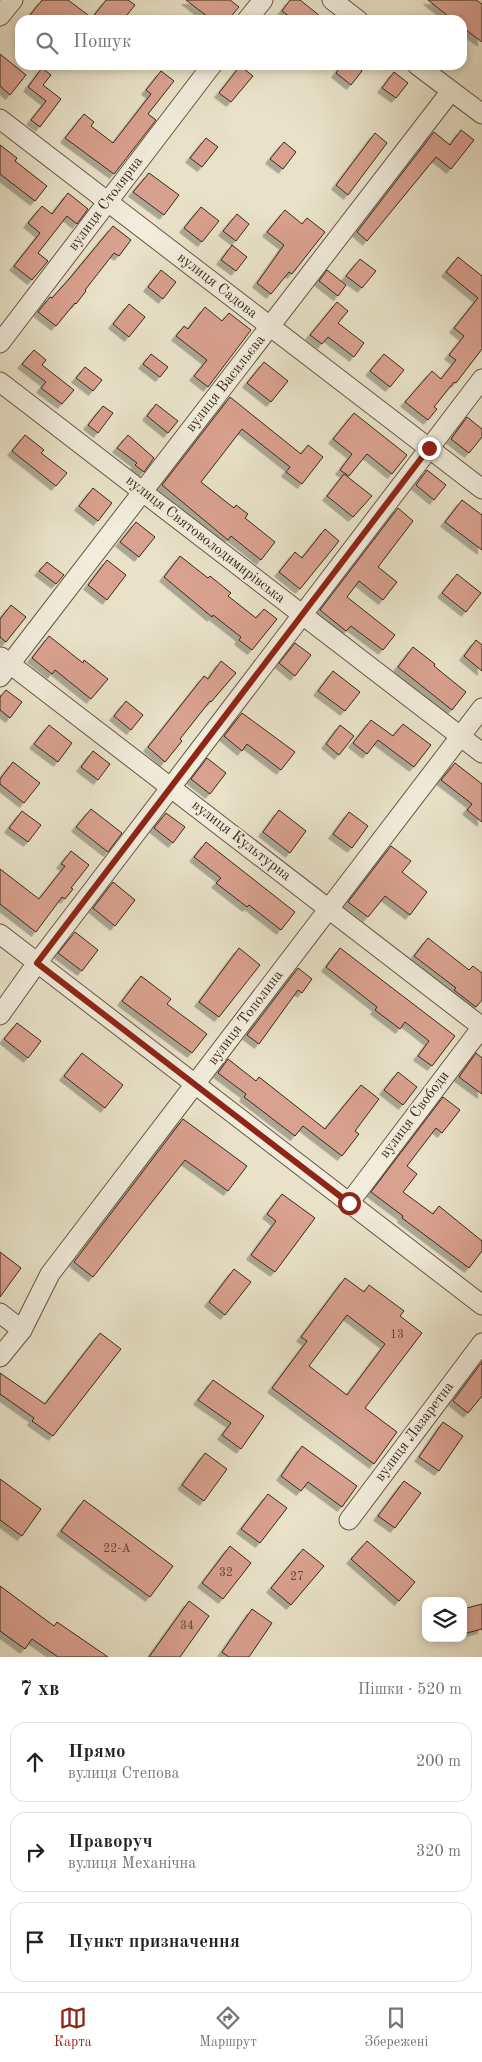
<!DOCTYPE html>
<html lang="uk">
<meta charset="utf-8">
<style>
body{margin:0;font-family:"Old Standard TT",serif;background:#f2f2f2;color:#222}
.controls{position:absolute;right:15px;bottom:15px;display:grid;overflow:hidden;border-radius:10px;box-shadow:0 2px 8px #0003}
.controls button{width:45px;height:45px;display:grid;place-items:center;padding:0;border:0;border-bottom:1px solid #e0e0e0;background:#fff;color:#222;font:25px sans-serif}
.stop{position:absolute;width:15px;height:15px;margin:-11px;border:4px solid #8f2418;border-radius:50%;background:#fff}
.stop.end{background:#8f2418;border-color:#fff;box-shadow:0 1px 5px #0008}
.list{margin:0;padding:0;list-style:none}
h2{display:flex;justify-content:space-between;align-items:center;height:65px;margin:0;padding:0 20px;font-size:21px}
h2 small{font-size:16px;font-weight:400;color:#767676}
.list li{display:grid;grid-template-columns:32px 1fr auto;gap:15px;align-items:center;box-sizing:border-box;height:80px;margin:0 10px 10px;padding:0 10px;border:1px solid #e0e0e0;border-radius:15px}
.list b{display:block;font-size:19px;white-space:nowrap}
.list p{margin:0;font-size:16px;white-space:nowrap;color:#767676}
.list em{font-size:16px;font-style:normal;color:#767676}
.icon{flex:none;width:28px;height:28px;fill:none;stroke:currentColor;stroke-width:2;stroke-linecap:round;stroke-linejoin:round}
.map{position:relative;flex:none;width:482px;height:1657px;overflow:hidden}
.search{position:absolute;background:#fff;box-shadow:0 2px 8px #0003;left:15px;right:15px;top:15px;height:55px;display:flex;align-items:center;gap:12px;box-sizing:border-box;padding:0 18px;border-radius:15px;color:#767676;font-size:19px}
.sheet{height:335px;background:#fff}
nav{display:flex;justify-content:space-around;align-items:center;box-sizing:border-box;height:70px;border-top:1px solid #e0e0e0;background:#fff;font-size:14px;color:#767676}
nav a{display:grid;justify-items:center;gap:2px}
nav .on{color:#8f2418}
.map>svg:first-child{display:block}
.building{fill:#d9a18f;stroke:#3c281c;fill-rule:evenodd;filter:url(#shadow)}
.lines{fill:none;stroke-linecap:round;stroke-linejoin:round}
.minor-casing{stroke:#675647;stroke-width:21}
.minor{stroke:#f1ecdb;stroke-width:19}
.route{stroke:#8f2418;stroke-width:6}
.labels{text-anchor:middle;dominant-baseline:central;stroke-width:4;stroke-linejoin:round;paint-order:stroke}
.number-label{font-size:12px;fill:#634639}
.street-label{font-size:15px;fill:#3c281c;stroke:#f1ecdb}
</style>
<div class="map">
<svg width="482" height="1657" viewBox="0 0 482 1657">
<defs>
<filter id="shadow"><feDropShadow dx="-4.5" dy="4.5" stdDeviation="0" flood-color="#0004"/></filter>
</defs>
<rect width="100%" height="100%" fill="#e9e2c8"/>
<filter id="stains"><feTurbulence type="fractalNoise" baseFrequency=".004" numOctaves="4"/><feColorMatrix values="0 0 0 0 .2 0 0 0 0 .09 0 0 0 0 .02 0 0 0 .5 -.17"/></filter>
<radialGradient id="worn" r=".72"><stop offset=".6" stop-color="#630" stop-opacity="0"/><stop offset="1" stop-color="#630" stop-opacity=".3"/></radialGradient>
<g class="building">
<path d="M42,0H68L92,18L106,0H128L135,5L123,20H26Z"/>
<path d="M186,0H230L239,7L228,20H212Z"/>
<path d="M290,0H300L325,20H294L282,11Z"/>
<path d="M428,0H476L482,4V42L462,27V20H453Z"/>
<path d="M0,54L26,75L10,95L0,86Z"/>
<path d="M342,65H354L362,71L351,85L336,73Z"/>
<path d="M240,66L253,76L231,102L219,93Z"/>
<path d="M42,68L51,75L43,85L61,99L40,127L31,120L46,101L28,87Z"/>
<path d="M161,71L174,81L148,114L156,120L114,174L65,138L84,114L94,122L91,126L113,143L151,94L146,90Z"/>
<path d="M394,72L408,83L396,98L382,88Z"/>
<path d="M461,130L474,140L451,169L436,157L367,241L357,232L434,132L450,145Z"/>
<path d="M375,133L387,143L348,195L336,185Z"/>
<path d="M206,138L218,147L202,167L190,158Z"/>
<path d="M284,142L296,152L283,169L270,159Z"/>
<path d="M0,145L17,158L15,161L47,186L35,201L0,174Z"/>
<path d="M149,173L179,195L164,215L133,192Z"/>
<path d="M68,193L88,209L77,224L67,216L38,253L48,261L32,280L14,266L40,233L28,223L42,206L52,214Z"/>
<path d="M201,207L219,221L202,242L184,228Z"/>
<path d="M285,210L302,224L307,218L325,232L292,274L289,272L271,294L257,283L284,245L267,232Z"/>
<path d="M237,214L249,224L236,241L223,231Z"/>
<path d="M113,226L131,240L119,256L114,253L85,290L86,291L76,304L75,303L56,326L38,312L50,297L52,298L70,278Z"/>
<path d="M232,245L247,257L236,271L221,260Z"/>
<path d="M458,257L482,276V349L456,383L454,382L434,407L437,409L428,420L405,402L432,371L441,379L456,360L449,355L464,336L454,328L478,298L446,272Z"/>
<path d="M360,259L376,271L362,288L346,276Z"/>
<path d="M161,270L176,282L163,299L148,287Z"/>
<path d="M327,270L346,285L338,296L319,281Z"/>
<path d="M337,302L348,311L338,323L364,343L354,357L328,337L322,344L310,335Z"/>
<path d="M129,304L145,317L129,337L113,324Z"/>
<path d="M205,307L222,321L229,313L251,330L208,387L194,376L207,360L176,336L184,326L188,329Z"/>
<path d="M34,350L46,360L42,365L74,390L62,404L41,388L46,382L22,364Z"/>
<path d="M151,354L168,367L160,377L143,364Z"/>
<path d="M384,354L404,370L390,387L370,371Z"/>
<path d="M264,362L288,381L271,402L247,383Z"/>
<path d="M85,367L102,380L93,391L76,378Z"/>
<path d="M230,397L301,454L308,445L323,457L302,484L286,472L290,467L242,429L201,482L234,508L236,505L248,514L245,518L275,542L261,560L231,536L228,540L162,485Z"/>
<path d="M156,404L178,421L168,433L147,416Z"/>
<path d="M103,406L113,413L98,433L88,425Z"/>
<path d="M354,413L407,455L392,474L367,454L349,476L340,470L352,454L333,439Z"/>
<path d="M467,417L482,429V437L469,453L451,439Z"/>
<path d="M25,435L44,450L41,453L67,473L56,486L12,451Z"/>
<path d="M128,435L154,458L144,472L135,465L137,463L117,448Z"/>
<path d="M427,470L446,485L434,500L416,485Z"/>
<path d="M344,474L372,496L353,517L327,496Z"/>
<path d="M93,488L112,503L98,521L79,506Z"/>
<path d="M462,500L482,515V550L445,522Z"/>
<path d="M398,508L413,521L378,567L397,582L383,600L359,581L347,597L395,635L383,650L351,626L346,631L320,610Z"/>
<path d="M136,522L155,537L139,557L120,542Z"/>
<path d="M325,529L339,541L300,589L279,572L295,552L302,558Z"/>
<path d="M180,556L208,578L210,576L231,593L228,596L256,618L264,609L277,619L252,650L239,640L241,637L213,615L212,617L164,577Z"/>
<path d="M107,560L126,575L107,600L88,585Z"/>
<path d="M47,562L64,575L56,584L39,571Z"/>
<path d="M457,574L481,593L466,612L442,593Z"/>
<path d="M11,605L26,617L6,642L0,637V619Z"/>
<path d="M49,636L83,663L84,660L108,679L91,699L55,670L52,674L32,658Z"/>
<path d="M476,640L482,645V671L464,656Z"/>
<path d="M295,643L311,655L295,676L279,663Z"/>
<path d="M413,647L435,664L434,666L466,692L452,710L398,667Z"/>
<path d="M221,661L236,673L211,702L210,701L180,739L182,741L165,762L148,747L204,676L208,679Z"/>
<path d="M333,671L360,692L345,711L318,691Z"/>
<path d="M6,690L22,702L10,718L0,710V697Z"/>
<path d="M126,701L143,715L131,730L114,716Z"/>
<path d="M242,713L295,752L281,770L247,744L242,751L224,736Z"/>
<path d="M371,720L393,736L403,724L431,745L414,767L378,740L367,754L353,743Z"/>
<path d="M49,725L72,743L58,762L34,744Z"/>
<path d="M340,725L354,736L339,755L326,744Z"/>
<path d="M93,751L110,764L98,780L81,767Z"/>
<path d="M207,758L226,773L210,794L191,779Z"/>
<path d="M13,762L40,783L24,803L0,784V779Z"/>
<path d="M455,763L482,784V822L467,810L472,804L441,780Z"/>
<path d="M91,809L122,833L108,852L76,827Z"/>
<path d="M279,810L306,831L290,853L263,832Z"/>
<path d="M22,811L41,825L28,842L9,828Z"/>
<path d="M349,812L368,826L352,848L333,834Z"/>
<path d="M166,813L185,827L173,843L154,828Z"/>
<path d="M206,842L295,912L281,930L249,905L247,907L216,883L221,878L194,857Z"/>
<path d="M391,846L411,861L402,872L427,892L410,915L385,896L368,917L348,902Z"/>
<path d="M71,851L89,865L71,888L73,889L65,899L62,897L36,932L0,904V869L39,899L65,866L61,864Z"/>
<path d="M113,882L135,900L115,926L93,908Z"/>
<path d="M75,932L98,950L82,971L58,953Z"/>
<path d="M428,938L469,970L473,966L482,973V1000L476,1007L454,990L456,988L414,956Z"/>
<path d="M239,948L260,965L219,1017L199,1002Z"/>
<path d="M340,948L455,1036L432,1066L418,1056L429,1041L405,1022L400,1029L375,1010L377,1007L326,967Z"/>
<path d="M298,968L312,979L302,993L298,990L259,1044L247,1035Z"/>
<path d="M141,976L171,999L167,1004L207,1034L192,1053L122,1001Z"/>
<path d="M17,1023L41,1041L28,1058L4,1039Z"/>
<path d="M82,1053L123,1085L105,1108L64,1076Z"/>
<path d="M476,1053L482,1058V1094L459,1077Z"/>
<path d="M228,1059L256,1081L259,1077L325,1129L361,1085L379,1099L355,1131L359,1134L342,1156L303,1126L295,1136L244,1097L246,1094L218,1073Z"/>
<path d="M398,1072L417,1087L403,1105L384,1090Z"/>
<path d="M443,1097L460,1110L442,1133L436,1128L407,1166L417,1174L403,1192L433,1214L439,1206L482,1241V1251L469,1268L402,1218L403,1216L371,1192Z"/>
<path d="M183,1119L247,1166L228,1191L185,1160L93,1277L74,1262Z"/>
<path d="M282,1194L315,1218L275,1272L251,1255L276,1221L267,1214Z"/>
<path d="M0,1252L21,1268L0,1297Z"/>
<path d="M234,1269L251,1282L225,1315L209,1302Z"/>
<path d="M345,1278L364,1292L369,1285L404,1311L400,1316L422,1333L365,1408L397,1432L374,1464L272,1388L307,1341L301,1337ZM347,1315L385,1344L347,1395L309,1366Z"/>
<path d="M100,1333L121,1349L53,1436L32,1421L34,1418L0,1394V1373L45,1404Z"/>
<path d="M482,1362V1396L468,1413L453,1401Z"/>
<path d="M213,1380L264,1416L241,1449L222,1435L231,1423L198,1400Z"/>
<path d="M443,1422L463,1436L439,1471L419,1457Z"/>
<path d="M302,1446L357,1486L342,1507L308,1482L301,1491L281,1476Z"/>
<path d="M205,1453L227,1469L204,1501L182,1485Z"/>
<path d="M0,1479L41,1509L22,1536L0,1520Z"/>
<path d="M404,1481L421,1493L395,1528L378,1516Z"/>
<path d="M268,1494L287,1508L260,1543L241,1529Z"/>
<path d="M84,1500L173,1566L150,1597L61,1531Z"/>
<path d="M367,1541L415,1582L399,1601L351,1559Z"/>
<path d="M230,1546L251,1563L223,1599L202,1583Z"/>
<path d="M303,1549L324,1566L291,1605L271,1588Z"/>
<path d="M0,1586L54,1626L57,1622L108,1657H58L32,1639L25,1649L0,1631Z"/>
<path d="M189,1601L209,1616L180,1657H149Z"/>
<path d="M482,1604V1629L463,1634V1609Z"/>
<path d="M252,1609L272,1623L249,1657H229L222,1652Z"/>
</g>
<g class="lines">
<g class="minor-casing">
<g id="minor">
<path d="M332,0L358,20"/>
<path d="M0,16L13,0"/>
<path d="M247,20L263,0"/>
<path d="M417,65L482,114"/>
<path d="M0,119L482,489"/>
<path d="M0,343L212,65"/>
<path d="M0,382L482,753"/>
<path d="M1,657L482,1027"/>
<path d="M0,677L451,91"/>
<path d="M0,934L482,1305"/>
<path d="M0,1015L37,963L482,379"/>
<path d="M349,1203L482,1027"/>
<path d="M0,1313L22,1330"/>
<path d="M0,1357L22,1330L50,1274L482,708"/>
<path d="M349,1520L482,1343"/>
</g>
</g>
<use href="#minor" class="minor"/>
</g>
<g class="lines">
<path class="route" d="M349,1203L37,963L429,448"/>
</g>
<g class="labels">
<g class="number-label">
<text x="397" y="1335">13</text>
<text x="117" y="1549">22-А</text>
<text x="226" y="1573">32</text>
<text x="297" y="1577">27</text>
<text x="187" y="1626">34</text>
</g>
<g class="street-label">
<text transform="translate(106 204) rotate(-53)">вулиця Столярна</text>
<text transform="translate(217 286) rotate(38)">вулиця Садова</text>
<text transform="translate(226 384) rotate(-52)">вулиця Васильєва</text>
<text transform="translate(205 540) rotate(38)">вулиця Святоволодимирівська</text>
<text transform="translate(241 841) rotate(38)">вулиця Культурна</text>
<text transform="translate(246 1018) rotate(-53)">вулиця Тополина</text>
<text transform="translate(415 1115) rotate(-53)">вулиця Свободи</text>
<text transform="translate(415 1432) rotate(-53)">вулиця Лазаретна</text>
</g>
</g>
<rect width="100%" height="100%" filter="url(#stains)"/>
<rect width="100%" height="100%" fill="url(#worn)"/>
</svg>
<div class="controls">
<button><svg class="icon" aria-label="layers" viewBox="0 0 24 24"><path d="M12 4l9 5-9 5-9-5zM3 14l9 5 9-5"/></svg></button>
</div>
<div class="stop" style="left:349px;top:1203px"></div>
<div class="stop end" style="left:429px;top:448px"></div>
<div class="search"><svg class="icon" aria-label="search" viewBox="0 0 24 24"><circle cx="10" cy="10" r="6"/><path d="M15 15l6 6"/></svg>Пошук</div>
</div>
<section class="sheet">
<h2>7 хв<small>Пішки · 520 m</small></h2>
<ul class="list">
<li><svg class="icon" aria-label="ahead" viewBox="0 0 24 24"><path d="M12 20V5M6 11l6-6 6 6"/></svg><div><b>Прямо</b><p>вулиця Степова</p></div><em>200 m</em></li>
<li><svg class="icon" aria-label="right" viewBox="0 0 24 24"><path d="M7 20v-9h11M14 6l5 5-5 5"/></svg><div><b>Праворуч</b><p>вулиця Механічна</p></div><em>320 m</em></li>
<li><svg class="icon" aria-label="arrive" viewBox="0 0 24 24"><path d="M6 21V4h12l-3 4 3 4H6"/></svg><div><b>Пункт призначення</b></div></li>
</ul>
</section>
<nav>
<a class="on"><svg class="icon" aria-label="map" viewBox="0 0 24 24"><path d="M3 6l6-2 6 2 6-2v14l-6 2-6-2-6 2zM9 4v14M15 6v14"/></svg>Карта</a>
<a><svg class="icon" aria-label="directions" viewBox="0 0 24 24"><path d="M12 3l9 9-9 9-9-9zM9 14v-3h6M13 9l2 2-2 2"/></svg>Маршрут</a>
<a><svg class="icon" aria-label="saved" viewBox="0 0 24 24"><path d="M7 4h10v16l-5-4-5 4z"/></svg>Збережені</a>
</nav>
